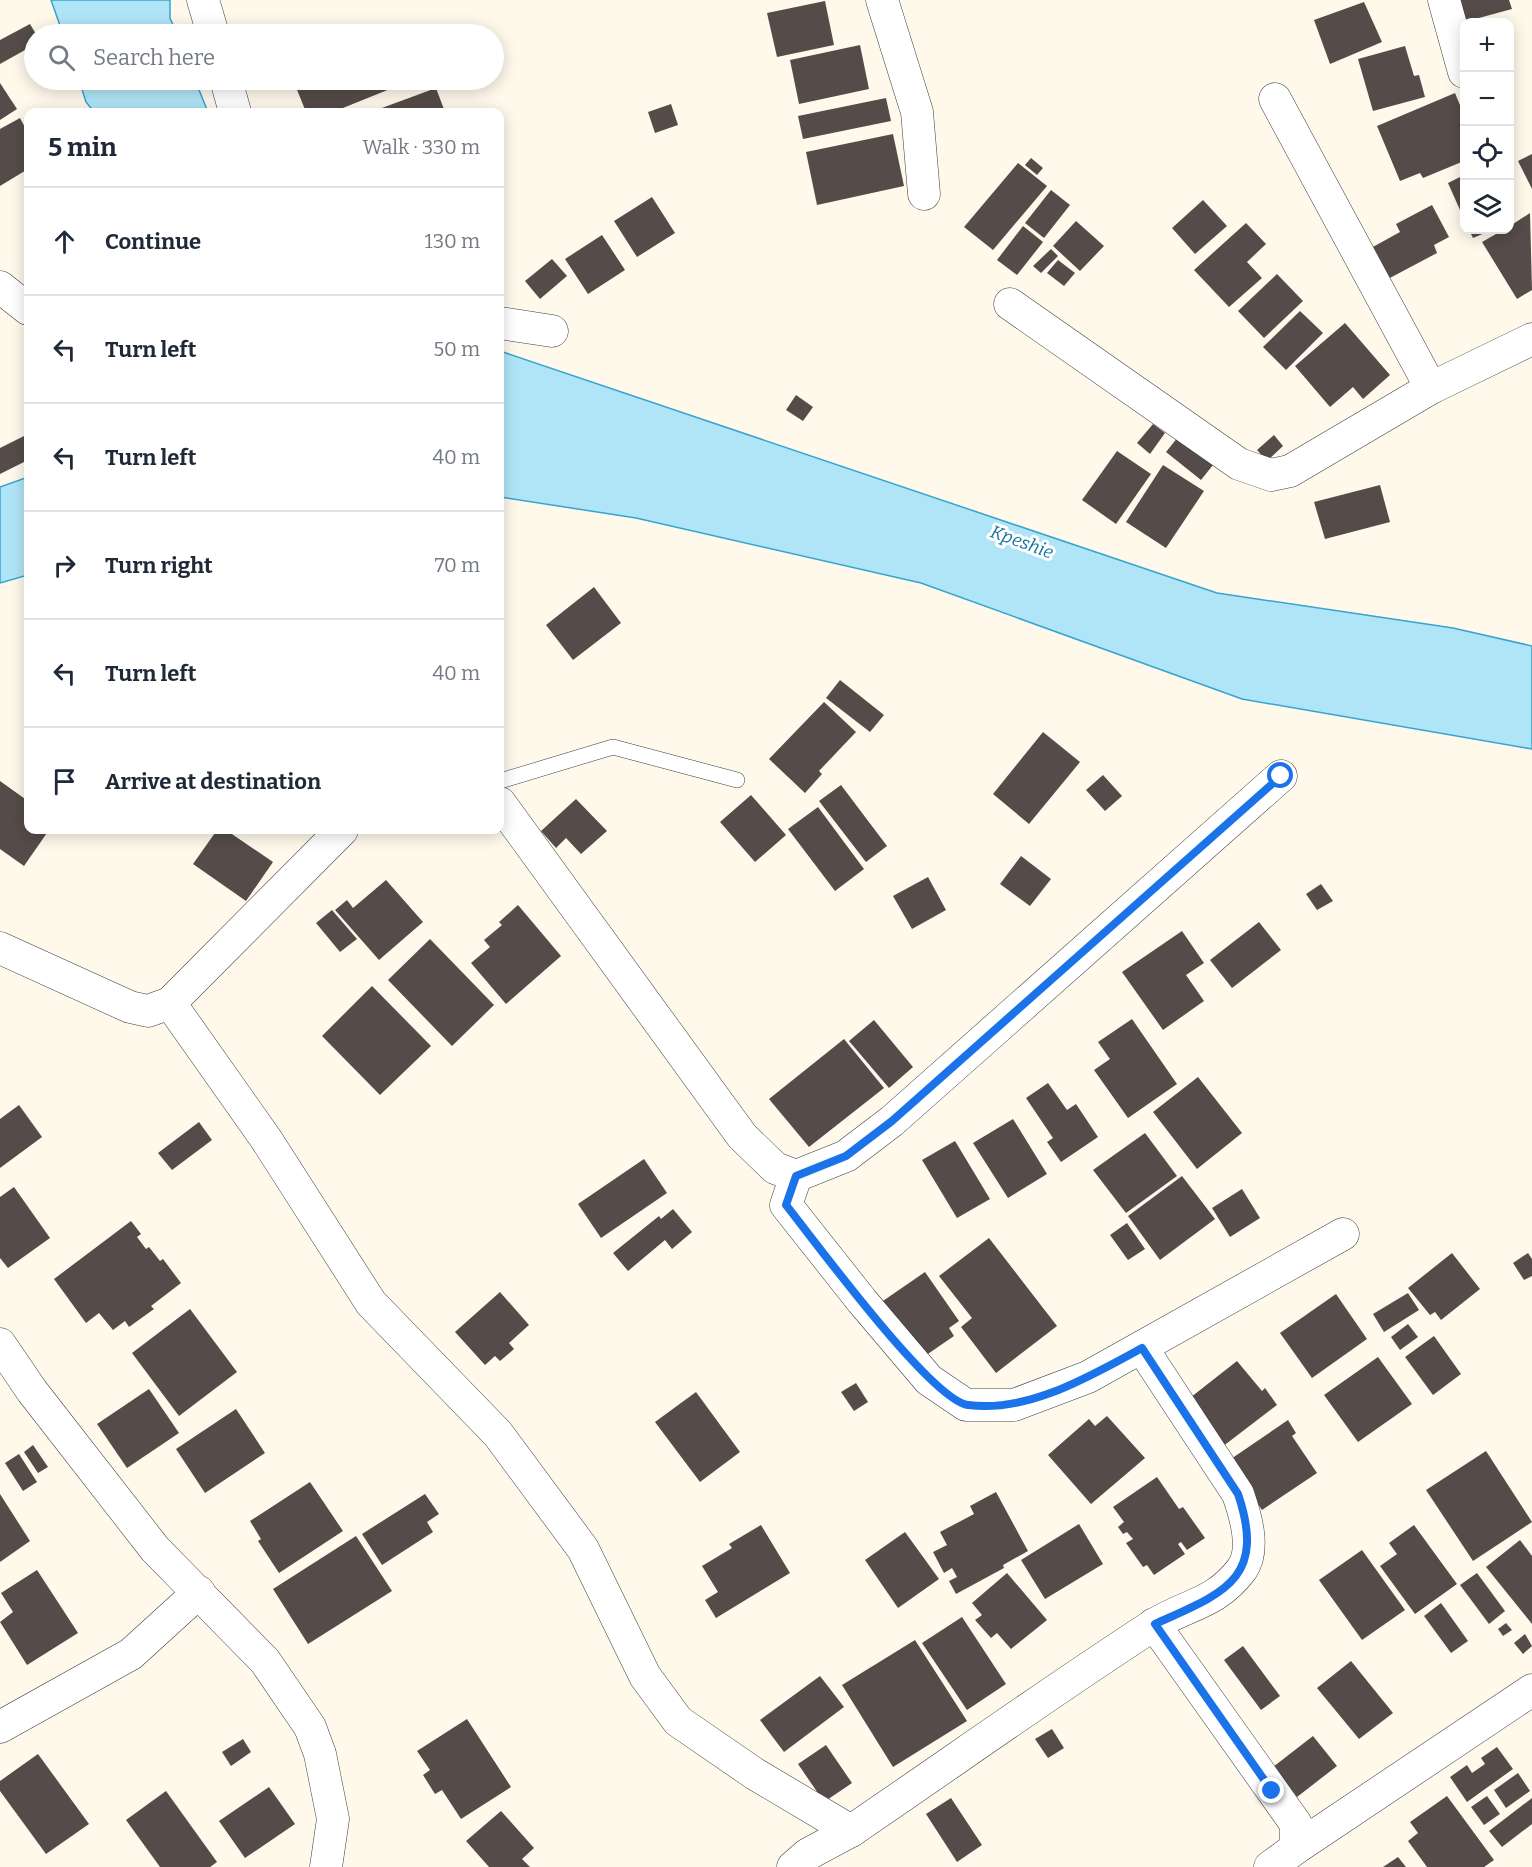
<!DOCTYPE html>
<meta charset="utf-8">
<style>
body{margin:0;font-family:Bitter,serif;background:#f2f2f3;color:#1f2937}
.controls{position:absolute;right:18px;top:18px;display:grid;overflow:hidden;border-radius:12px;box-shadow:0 3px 15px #0003}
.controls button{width:54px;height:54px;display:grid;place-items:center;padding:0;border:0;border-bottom:2px solid #e0e1e3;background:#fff;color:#1f2937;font:30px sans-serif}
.stop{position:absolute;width:18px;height:18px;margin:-14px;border:4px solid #1a73e8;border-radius:50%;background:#fff}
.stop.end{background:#1a73e8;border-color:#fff;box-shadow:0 2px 6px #0008}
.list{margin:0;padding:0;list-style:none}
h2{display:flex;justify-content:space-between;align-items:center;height:78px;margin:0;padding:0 24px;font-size:26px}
h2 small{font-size:20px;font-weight:400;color:#747a83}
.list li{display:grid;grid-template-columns:39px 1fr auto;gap:18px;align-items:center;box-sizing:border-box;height:108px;padding:0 24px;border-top:2px solid #e0e1e3}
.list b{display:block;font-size:22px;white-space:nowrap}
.list em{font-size:20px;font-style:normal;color:#747a83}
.icon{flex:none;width:33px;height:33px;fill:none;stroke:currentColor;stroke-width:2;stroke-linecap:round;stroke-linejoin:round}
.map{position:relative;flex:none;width:1532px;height:1867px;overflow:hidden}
.search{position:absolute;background:#fff;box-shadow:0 3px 15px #0003;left:24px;top:24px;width:480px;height:66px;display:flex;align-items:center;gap:15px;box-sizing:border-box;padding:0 21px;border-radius:33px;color:#747a83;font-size:22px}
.panel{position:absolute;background:#fff;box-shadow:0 3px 15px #0003;left:24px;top:108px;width:480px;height:726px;border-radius:12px}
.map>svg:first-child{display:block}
.water{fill:#b0e5f7;stroke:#35a4d0;stroke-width:1.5}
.building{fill:#554c49}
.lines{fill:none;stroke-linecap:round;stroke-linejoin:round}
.service-casing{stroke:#3f3f3f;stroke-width:16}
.minor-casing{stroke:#3f3f3f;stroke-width:33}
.service{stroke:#fff;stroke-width:15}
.minor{stroke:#fff;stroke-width:32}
.route{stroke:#1a73e8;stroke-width:8}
.labels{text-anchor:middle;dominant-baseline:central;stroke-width:6;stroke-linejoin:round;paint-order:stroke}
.water-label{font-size:18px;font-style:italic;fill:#1473a0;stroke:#fff}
</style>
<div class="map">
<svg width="1532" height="1867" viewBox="0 0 1532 1867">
<rect width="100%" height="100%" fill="#fff9ec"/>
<g class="water">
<path d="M51,0H170V18L177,34H63Z"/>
<path d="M79,80H195L208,112H94L86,102Z"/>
<path d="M500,351L1217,593L1453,628L1532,646V749L1242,699L921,583L636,518L500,497Z"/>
<path d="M28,477V575L0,583V487Z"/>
</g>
<g class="building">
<path d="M1455,0H1509L1512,9L1464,22Z"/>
<path d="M825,1L834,45L777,57L767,13Z"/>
<path d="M1364,2L1382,42L1330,64L1314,20Z"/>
<path d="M30,24L36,34L34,45L0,64V40Z"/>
<path d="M860,45L869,89L799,104L790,60Z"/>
<path d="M1405,46L1414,76L1419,75L1425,97L1373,111L1358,59Z"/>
<path d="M293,80H392L395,87L333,112H306Z"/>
<path d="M0,83L17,109L0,120Z"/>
<path d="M436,88L445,112H371Z"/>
<path d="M1455,93L1464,115V161L1423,178L1420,173L1400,181L1377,126Z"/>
<path d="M886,98L891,121L803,139L798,116Z"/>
<path d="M671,104L678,125L655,133L648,112Z"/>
<path d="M20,118L28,133V169L0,186V129Z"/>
<path d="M893,134L904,186L817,205L806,152Z"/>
<path d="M1532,154V189L1518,161Z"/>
<path d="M1031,158L1043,168L1037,175L1025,165Z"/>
<path d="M1018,163L1047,186L993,250L964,227Z"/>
<path d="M1464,175V219L1448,183Z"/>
<path d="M1051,190L1070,205L1044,238L1025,223Z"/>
<path d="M652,197L675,233L637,257L614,221Z"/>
<path d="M1203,200L1227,226L1195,254L1172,228Z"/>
<path d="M1432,205L1449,237L1434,245L1437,253L1388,279L1371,248L1400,232L1396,224Z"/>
<path d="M1530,213L1532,290L1517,299L1482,242L1503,230H1510V226Z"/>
<path d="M1076,221L1104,246L1080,271L1053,246Z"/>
<path d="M1246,223L1266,244L1247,262L1262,278L1229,307L1194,270Z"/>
<path d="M1023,226L1043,242L1017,275L997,260Z"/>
<path d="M1469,230H1492L1473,238Z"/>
<path d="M602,235L625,270L588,294L565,259Z"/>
<path d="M1051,249L1058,256L1041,273L1033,266Z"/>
<path d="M552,259L567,276L540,299L525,281Z"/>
<path d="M1058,260L1075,273L1064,286L1047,273Z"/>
<path d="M1277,274L1303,301L1264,338L1238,311Z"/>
<path d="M1300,311L1323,333L1286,370L1263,347Z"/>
<path d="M1345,323L1390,375L1363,399L1353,387L1330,407L1295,366Z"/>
<path d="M796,395L813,407L803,421L786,410Z"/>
<path d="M1153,424L1165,433L1150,454L1137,443Z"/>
<path d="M28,434V460L0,474V448Z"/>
<path d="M1274,435L1283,446L1267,461L1257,450Z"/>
<path d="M1178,437L1213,465L1201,480L1166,452Z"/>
<path d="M1117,451L1151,474L1116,524L1082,500Z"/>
<path d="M1163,465L1204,491L1166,548L1126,522Z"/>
<path d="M1380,485L1390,522L1325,539L1314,502Z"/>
<path d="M594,587L621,623L573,660L546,625Z"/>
<path d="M840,680L884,715L870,732L826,698Z"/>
<path d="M824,702L856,732L819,771L822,774L805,793L769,759Z"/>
<path d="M1043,732L1080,762L1029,824L993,794Z"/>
<path d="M1103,775L1122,796L1105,811L1086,790Z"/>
<path d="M0,781L28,801V830H49L24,866L0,849Z"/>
<path d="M841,785L887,846L866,862L819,801Z"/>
<path d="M751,795L786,835L755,862L720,822Z"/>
<path d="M576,799L607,831L581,854L566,838L556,848L541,831Z"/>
<path d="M818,807L864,869L835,891L788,829Z"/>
<path d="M217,830H226L273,862L246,901L193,864Z"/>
<path d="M1021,856L1051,879L1030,906L1000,884Z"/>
<path d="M928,877L946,910L912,929L893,896Z"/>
<path d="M386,880L423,922L379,960L335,910L347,900L353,908Z"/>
<path d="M1321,884L1333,901L1317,910L1306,894Z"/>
<path d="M518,905L561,956L506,1004L471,963L490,947L484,940L502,925L499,922Z"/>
<path d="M332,910L357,939L340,952L316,923Z"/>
<path d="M1259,922L1281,950L1232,988L1210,960Z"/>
<path d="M1182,931L1204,963L1186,975L1204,1001L1163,1030L1122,972Z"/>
<path d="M430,939L494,1005L452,1046L388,980Z"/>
<path d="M372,986L431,1046L380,1095L322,1036Z"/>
<path d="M1132,1019L1177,1084L1128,1118L1094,1070L1110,1059L1098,1042Z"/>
<path d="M874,1020L913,1067L889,1088L849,1041Z"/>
<path d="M844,1039L884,1088L809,1147L769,1099Z"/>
<path d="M1198,1077L1242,1133L1197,1169L1153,1112Z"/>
<path d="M1048,1083L1067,1110L1076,1104L1098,1137L1061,1162L1047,1142L1053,1138L1026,1098Z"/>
<path d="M19,1105L42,1137L0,1168V1119Z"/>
<path d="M1013,1119L1047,1174L1008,1198L973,1143Z"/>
<path d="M199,1122L212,1140L172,1170L158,1153Z"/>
<path d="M1145,1133L1177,1176L1126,1213L1093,1170Z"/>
<path d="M955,1141L990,1199L957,1218L922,1160Z"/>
<path d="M644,1159L667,1193L601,1238L578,1204Z"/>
<path d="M1182,1176L1215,1219L1160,1260L1128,1216Z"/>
<path d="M14,1187L50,1238L8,1268L0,1258V1197Z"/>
<path d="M1242,1189L1260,1218L1230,1237L1212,1208Z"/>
<path d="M673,1209L692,1232L672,1249L665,1240L628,1271L613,1253L659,1216L661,1219Z"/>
<path d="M131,1221L141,1234L137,1237L146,1249L149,1247L160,1261L163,1259L181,1283L151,1306L154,1309L129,1327L125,1321L113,1330L99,1313L86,1323L54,1279Z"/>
<path d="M1127,1223L1145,1249L1128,1260L1110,1235Z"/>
<path d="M989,1238L1057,1326L996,1373L961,1327L972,1318L939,1276Z"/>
<path d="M1452,1253L1480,1289L1441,1320L1435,1312L1430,1315L1408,1288Z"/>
<path d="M1528,1253L1532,1259V1276L1524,1280L1513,1263Z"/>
<path d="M925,1272L959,1321L949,1328L954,1336L919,1360L880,1303Z"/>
<path d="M500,1292L529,1325L509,1343L514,1349L500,1361L495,1356L485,1365L455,1332Z"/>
<path d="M1408,1293L1419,1310L1384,1332L1373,1314Z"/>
<path d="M1336,1294L1367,1339L1312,1378L1280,1333Z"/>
<path d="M190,1309L237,1372L179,1416L132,1353Z"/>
<path d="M1408,1324L1418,1337L1400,1350L1391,1337Z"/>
<path d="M1434,1336L1461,1374L1433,1395L1405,1357Z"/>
<path d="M1378,1357L1412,1404L1358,1442L1324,1395Z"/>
<path d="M1237,1361L1262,1391L1265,1388L1277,1405L1222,1447L1186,1401Z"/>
<path d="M856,1383L868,1402L854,1411L841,1392Z"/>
<path d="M149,1389L179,1433L127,1468L97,1424Z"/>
<path d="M696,1392L740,1452L700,1482L655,1422Z"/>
<path d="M236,1409L265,1453L205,1493L176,1449Z"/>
<path d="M1107,1416L1145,1458L1091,1504L1048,1455L1089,1419L1095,1426Z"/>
<path d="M1288,1420L1296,1433L1292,1436L1317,1473L1262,1510L1228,1461Z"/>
<path d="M33,1445L48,1467L38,1473L24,1452Z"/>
<path d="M1486,1451L1532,1522L1473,1561L1426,1490Z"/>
<path d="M19,1454L37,1482L23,1491L5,1463Z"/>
<path d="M1157,1477L1179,1509L1183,1507L1205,1538L1187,1550L1181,1542L1178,1544L1185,1554L1154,1575L1147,1565L1143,1567L1126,1543L1133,1539L1127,1532L1123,1534L1118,1527L1124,1522L1113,1507Z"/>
<path d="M310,1482L343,1531L279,1573L258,1541L261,1539L250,1521Z"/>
<path d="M996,1492L1028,1551L1003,1565L1004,1568L956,1594L949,1581L957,1577L952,1568L944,1573L933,1552L947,1545L940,1532L974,1514L970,1506Z"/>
<path d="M0,1494L30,1541L0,1562Z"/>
<path d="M425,1494L439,1514L427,1522L433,1532L382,1565L362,1534Z"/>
<path d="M1079,1524L1103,1564L1045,1599L1021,1560Z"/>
<path d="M761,1525L790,1573L716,1618L705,1600L718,1592L702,1566L732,1548L729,1544Z"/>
<path d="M1414,1525L1457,1584L1415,1614L1380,1566L1397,1554L1389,1543Z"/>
<path d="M905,1532L939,1579L898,1608L865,1560Z"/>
<path d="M356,1536L392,1591L308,1644L273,1589Z"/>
<path d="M1520,1540L1532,1556V1624L1486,1567Z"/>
<path d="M1362,1550L1405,1610L1362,1640L1319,1580Z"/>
<path d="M37,1570L78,1633L27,1665L0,1622L13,1612L1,1593Z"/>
<path d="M1007,1573L1047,1620L1011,1649L997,1633L991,1638L975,1620L982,1615L972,1603Z"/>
<path d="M1477,1573L1505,1611L1489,1624L1460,1585Z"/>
<path d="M1441,1603L1468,1641L1451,1653L1424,1616Z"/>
<path d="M962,1617L1006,1684L967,1710L922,1643Z"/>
<path d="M1506,1623L1512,1630L1503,1636L1498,1629Z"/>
<path d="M1525,1634L1532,1646L1523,1654L1514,1643Z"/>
<path d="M915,1640L967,1721L893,1767L842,1685Z"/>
<path d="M1243,1646L1280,1696L1261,1710L1224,1660Z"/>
<path d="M1351,1661L1393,1713L1359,1739L1317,1688Z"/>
<path d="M820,1676L844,1707L784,1752L760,1720Z"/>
<path d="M467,1719L511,1787L461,1819L442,1790L435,1794L423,1775L430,1770L417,1751Z"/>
<path d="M1052,1729L1064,1748L1048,1758L1035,1739Z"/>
<path d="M1313,1736L1337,1766L1297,1797L1273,1767Z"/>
<path d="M243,1739L251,1752L231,1766L222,1752Z"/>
<path d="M826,1745L852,1783L824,1802L798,1764Z"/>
<path d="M1497,1747L1513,1769L1467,1802L1450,1777L1467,1765L1472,1773L1485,1764L1481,1758Z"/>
<path d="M38,1754L89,1824L46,1854L0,1791V1781Z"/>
<path d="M1518,1773L1530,1791L1506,1808L1494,1790Z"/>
<path d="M269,1787L295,1824L245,1858L219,1821Z"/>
<path d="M166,1791L217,1862L210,1867H160L126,1820Z"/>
<path d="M1447,1796L1494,1860L1484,1867H1427L1408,1841L1418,1833L1410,1822Z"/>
<path d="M1487,1796L1500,1814L1484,1825L1471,1807Z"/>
<path d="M951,1798L982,1845L957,1862L926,1814Z"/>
<path d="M1532,1798V1824L1502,1847L1489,1831Z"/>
<path d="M501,1811L534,1848L522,1859L530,1867H489L466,1841Z"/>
<path d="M1398,1857L1406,1867H1383Z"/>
</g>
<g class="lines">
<g class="service-casing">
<path id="service" d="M500,781L613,747L737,780"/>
</g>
<g class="minor-casing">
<g id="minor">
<path d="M203,0L213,34"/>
<path d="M882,0L917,112L924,194"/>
<path d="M1444,0L1464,72"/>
<path d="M226,80L235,112"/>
<path d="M1275,99L1431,388"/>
<path d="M0,287L28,309"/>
<path d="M1010,304L1239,464L1271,475L1290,471L1431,388L1532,339"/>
<path d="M500,323L552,331"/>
<path d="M500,803L742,1136L775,1168L796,1176L846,1156L892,1121L1281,776"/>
<path d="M0,948L130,1007L148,1011L170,1003L342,830"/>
<path d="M170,1003L266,1139L371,1303L498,1434L583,1549L645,1676L678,1721L755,1774L851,1831"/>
<path d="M796,1176L786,1205L862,1301L929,1380L966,1405H1014L1088,1377L1343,1234"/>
<path d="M0,1344L32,1391L155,1549L265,1661L310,1727L320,1754L333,1819L326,1867"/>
<path d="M1154,1624L1296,1824V1848L1270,1867"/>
<path d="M0,1727L131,1654L199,1592"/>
<path d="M1296,1848L1532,1690"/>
<path d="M793,1867L808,1854L851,1831C951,1763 1050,1692 1152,1626C1186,1604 1215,1605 1242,1569C1256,1549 1245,1514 1238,1494L1142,1348"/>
</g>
</g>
<use href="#service" class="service"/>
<use href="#minor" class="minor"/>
</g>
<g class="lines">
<path class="route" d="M1272,1791L1155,1624C1223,1593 1267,1580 1238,1494L1142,1348C1090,1376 1029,1413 968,1405C931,1400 814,1240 786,1205L796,1176L846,1156L892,1121L1281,776"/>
</g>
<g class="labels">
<g class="water-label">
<text transform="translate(1022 542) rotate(20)">Kpeshie</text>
</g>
</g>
</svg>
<div class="controls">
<button>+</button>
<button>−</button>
<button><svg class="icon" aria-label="locate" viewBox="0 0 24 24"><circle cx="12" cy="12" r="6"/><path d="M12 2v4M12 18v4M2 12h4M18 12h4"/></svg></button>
<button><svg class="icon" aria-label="layers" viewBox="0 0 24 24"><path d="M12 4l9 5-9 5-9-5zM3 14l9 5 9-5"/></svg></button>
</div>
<div class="stop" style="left:1281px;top:776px"></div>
<div class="stop end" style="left:1272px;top:1791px"></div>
<div class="search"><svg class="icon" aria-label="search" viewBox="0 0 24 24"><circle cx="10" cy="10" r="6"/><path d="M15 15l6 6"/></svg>Search here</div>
<section class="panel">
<h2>5 min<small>Walk · 330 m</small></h2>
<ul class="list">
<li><svg class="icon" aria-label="ahead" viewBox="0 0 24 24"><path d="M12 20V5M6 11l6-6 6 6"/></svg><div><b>Continue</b></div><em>130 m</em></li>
<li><svg class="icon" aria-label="left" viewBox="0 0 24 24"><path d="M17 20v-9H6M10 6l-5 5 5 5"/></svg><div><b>Turn left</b></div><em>50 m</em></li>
<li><svg class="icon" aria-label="left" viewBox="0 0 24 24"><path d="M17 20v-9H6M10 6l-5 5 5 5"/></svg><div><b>Turn left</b></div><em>40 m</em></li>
<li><svg class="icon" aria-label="right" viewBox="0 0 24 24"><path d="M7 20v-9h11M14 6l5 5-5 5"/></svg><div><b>Turn right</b></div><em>70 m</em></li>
<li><svg class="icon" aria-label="left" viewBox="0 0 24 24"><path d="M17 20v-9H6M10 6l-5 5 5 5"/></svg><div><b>Turn left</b></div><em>40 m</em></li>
<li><svg class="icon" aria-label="arrive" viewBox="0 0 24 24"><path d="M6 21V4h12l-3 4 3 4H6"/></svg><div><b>Arrive at destination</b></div></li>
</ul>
</section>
</div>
